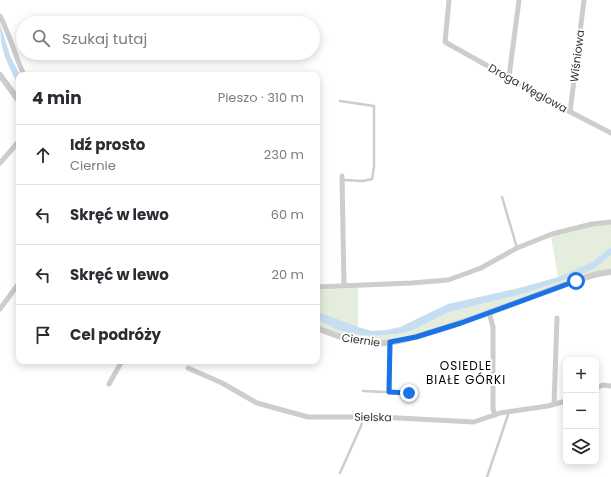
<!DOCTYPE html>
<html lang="pl">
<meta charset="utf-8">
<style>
body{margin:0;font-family:Poppins,sans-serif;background:#f7f7f7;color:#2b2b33}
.controls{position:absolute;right:12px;bottom:12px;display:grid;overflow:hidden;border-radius:8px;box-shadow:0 2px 10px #0003}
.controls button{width:36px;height:36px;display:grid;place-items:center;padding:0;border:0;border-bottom:1px solid #e1e1e2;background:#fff;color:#2b2b33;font:20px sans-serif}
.stop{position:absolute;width:12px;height:12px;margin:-9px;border:3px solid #1a73e8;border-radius:50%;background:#fff}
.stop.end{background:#1a73e8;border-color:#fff;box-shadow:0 1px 4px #0008}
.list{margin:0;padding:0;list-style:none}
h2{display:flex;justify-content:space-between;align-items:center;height:52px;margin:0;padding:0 16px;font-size:17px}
h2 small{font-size:13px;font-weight:400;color:#7c7c81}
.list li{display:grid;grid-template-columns:26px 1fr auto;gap:12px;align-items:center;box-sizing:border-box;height:60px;padding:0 16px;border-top:1px solid #e1e1e2}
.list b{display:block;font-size:15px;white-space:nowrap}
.list p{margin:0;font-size:13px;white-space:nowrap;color:#7c7c81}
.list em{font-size:13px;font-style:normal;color:#7c7c81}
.icon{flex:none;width:22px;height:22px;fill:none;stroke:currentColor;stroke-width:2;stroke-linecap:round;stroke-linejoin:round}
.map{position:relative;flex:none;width:611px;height:477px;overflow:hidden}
.search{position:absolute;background:#fff;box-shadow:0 2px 10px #0003;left:16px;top:16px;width:304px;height:44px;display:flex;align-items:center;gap:10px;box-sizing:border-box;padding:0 14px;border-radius:22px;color:#7c7c81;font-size:15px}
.panel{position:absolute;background:#fff;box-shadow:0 2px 10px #0003;left:16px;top:72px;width:304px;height:292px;border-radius:8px}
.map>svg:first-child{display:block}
.green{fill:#e5eedc}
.water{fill:#c7def0}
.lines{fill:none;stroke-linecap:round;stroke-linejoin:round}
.service{stroke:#cdcdcd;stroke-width:2.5}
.minor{stroke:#cdcdcd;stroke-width:5}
.tertiary{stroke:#cdcdcd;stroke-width:6}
.route{stroke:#1a73e8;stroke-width:5}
.labels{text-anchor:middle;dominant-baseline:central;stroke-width:4;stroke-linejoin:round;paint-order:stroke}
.street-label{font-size:11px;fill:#303030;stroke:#fff}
.neighbourhood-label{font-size:12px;letter-spacing:1px;fill:#000;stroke:#fff}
</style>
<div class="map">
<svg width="611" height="477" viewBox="0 0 611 477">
<rect width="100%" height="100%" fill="#fff"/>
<g class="green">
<path d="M611,224V247L592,262L558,277L551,237L592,226Z"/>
<path d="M611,255V270C564,285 517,301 470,317C442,326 413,339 385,341C361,342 339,334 317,326V319L337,330L354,334L372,336L398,334L411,331L449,312L526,293L585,273L594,269Z"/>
<path d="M358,288V327L317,311V290Z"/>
</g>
<g class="water">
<path d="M0,24L11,58L20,75L19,86C7,63 0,51 0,24Z"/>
<path d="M611,247V255L594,269L585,273L526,293L449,312L411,331L398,334L372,336L354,334L337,330L317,319V311L358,327L372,331L386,330L400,327L448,304L523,287L558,277L592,262Z"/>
</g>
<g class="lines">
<g class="service">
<path d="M340,101L374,106V167L372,179L363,181L343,180"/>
<path d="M502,197L517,248"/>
<path d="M363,391L409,393"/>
<path d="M340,473L361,426L363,418"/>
<path d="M487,477L509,412"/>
</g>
<g class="minor">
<path d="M449,0L445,42L559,106L611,133"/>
<path d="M0,16C10,35 15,56 24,75"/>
<path d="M509,77L519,0"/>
<path d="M570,112L584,0"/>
<path d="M0,163L19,141"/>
<path d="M342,176L344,286"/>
<path d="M317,287L411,283L448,280L481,268L517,248L552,234L592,224L611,222"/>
<path d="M0,309L19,283"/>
<path d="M489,312L493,327V409L495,415"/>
<path d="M188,368L222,383L257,403L308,417H380L474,422L500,413L548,406L566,401"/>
<path d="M109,384L122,361"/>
<path d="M596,388L603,385L611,386"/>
<path d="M389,392L390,342"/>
<path d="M554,404L557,318"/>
</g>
<g class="tertiary">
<path d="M0,75L19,101"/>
<path d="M317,328C339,337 361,345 385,343C403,342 421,335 438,330C476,318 513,304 550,290C570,283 590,274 611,272"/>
</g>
</g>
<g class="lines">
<path class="route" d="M409,393L389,392L390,342L416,337L461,323L576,281"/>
</g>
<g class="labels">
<g class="street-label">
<text transform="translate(577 56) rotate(-83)">Wiśniowa</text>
<text transform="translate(528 88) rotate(29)">Droga Węglowa</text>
<text transform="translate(361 340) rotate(8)">Ciernie</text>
<text transform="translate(373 417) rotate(1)">Sielska</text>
</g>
<g class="neighbourhood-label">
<text x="466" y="365">OSIEDLE<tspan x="466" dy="14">BIAŁE GÓRKI</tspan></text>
</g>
</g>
</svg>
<div class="controls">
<button>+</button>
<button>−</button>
<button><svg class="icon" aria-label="layers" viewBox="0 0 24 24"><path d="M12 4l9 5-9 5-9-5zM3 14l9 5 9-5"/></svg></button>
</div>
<div class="stop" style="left:576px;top:281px"></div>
<div class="stop end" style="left:409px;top:393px"></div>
<div class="search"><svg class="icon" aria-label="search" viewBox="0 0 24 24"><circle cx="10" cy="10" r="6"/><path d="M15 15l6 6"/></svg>Szukaj tutaj</div>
<section class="panel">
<h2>4 min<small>Pieszo · 310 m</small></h2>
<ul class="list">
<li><svg class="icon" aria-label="ahead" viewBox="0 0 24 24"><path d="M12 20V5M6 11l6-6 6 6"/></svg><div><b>Idź prosto</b><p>Ciernie</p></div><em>230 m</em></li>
<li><svg class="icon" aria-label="left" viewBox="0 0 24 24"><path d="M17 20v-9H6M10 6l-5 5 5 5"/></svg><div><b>Skręć w lewo</b></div><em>60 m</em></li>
<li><svg class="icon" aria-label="left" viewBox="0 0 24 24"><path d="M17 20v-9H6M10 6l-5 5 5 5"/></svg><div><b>Skręć w lewo</b></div><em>20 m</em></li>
<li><svg class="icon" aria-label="arrive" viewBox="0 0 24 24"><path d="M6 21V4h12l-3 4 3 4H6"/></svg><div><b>Cel podróży</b></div></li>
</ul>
</section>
</div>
